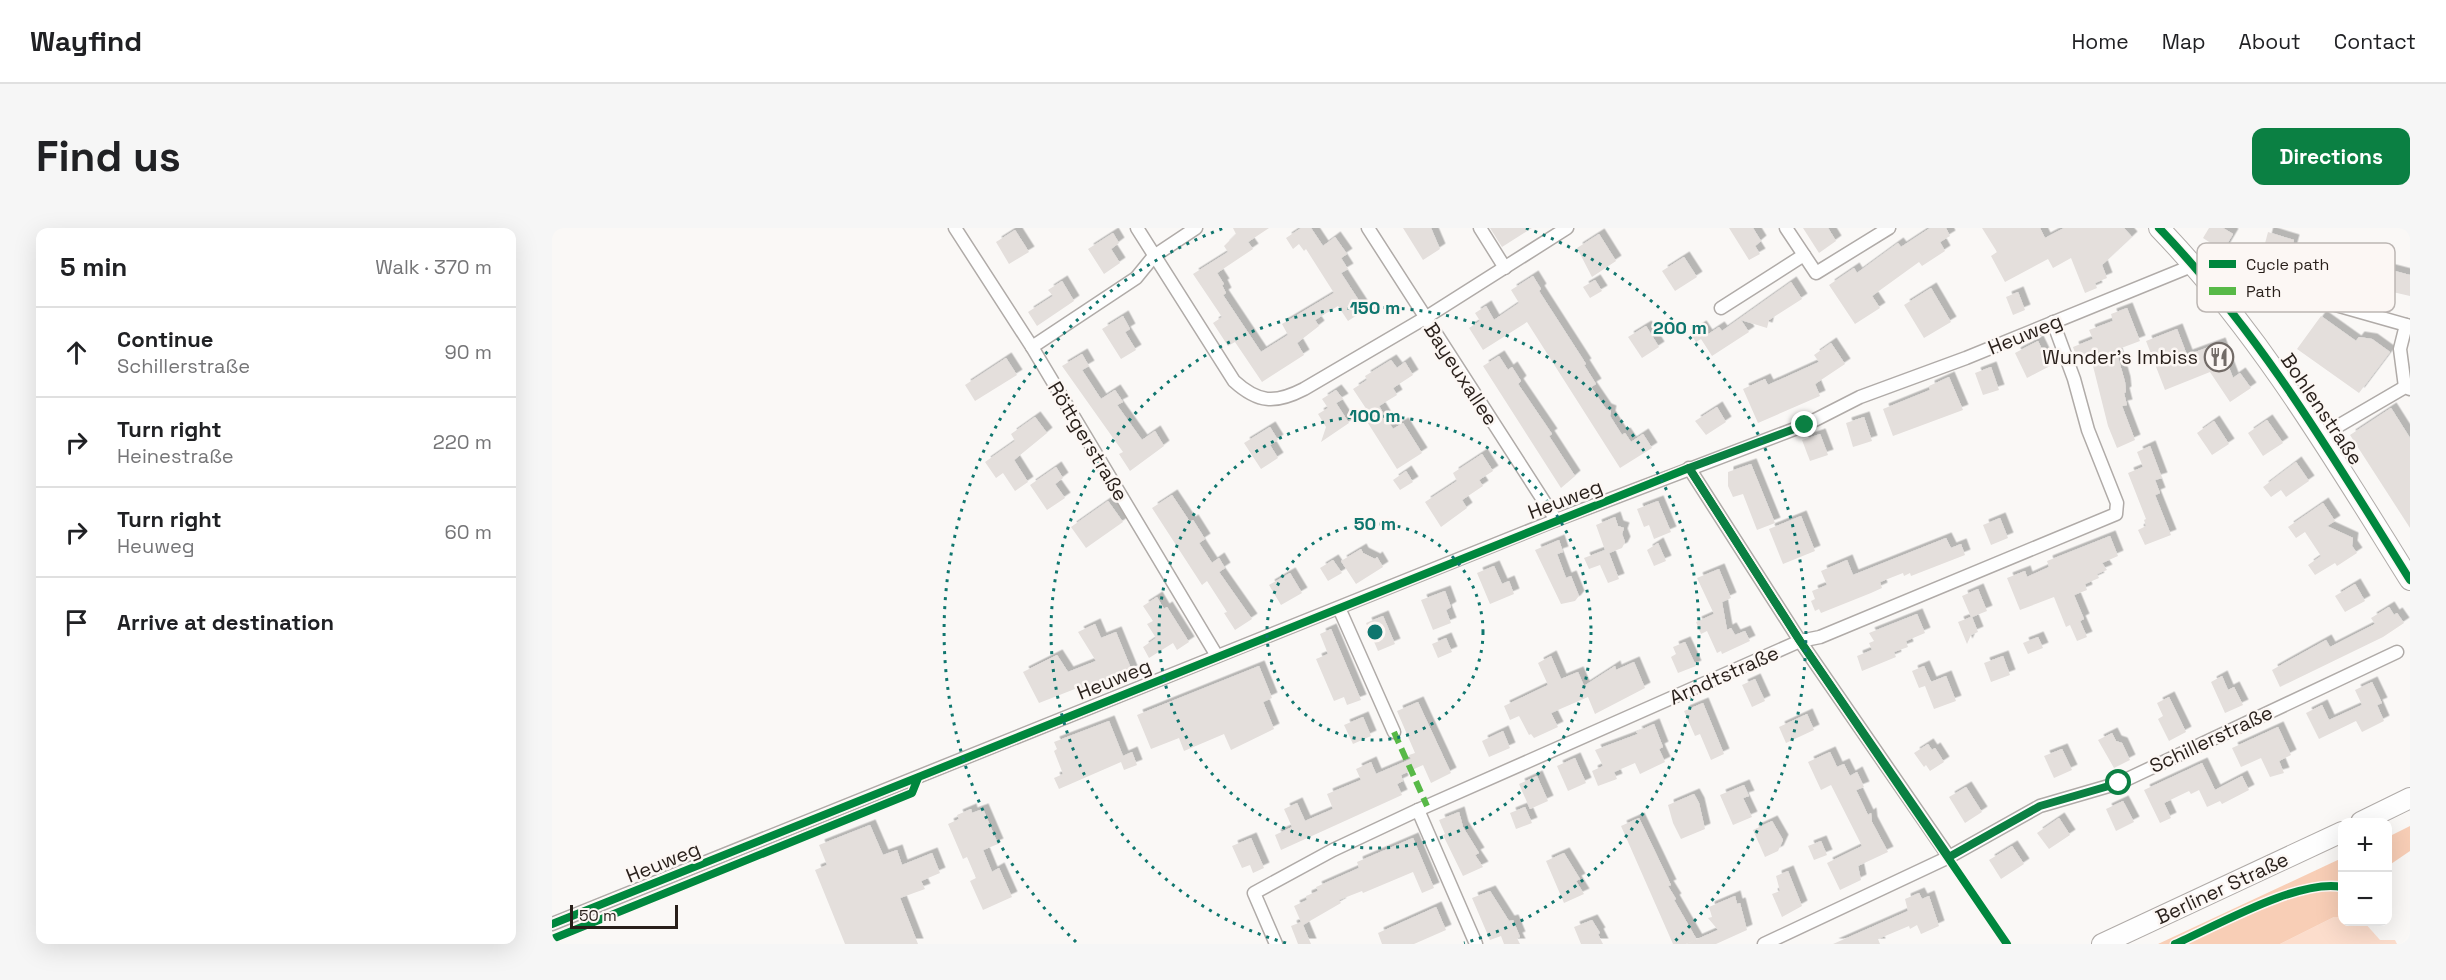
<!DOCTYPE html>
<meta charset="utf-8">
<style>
body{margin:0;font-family:"Space Grotesk",sans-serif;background:#f6f6f6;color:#202124}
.controls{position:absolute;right:18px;bottom:18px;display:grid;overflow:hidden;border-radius:12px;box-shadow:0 6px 24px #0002}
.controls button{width:54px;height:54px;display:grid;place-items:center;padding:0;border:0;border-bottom:2px solid #e0e0e0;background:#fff;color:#202124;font:30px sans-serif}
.scale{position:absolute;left:18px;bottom:15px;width:108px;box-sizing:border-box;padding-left:6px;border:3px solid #281f1a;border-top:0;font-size:16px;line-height:21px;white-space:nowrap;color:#281f1a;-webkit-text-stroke:4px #fcf7f4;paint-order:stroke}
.stop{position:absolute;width:18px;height:18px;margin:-14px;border:4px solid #0b8043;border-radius:50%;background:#fff}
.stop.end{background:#0b8043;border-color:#fff;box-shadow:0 2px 6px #0008}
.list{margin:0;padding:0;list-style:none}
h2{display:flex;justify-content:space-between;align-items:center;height:78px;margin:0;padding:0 24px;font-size:26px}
h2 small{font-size:20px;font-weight:400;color:#757577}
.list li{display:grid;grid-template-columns:39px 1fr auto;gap:18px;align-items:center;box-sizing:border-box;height:90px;padding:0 24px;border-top:2px solid #e0e0e0}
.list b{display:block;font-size:22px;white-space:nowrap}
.list p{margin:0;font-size:20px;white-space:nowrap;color:#757577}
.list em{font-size:20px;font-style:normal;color:#757577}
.icon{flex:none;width:33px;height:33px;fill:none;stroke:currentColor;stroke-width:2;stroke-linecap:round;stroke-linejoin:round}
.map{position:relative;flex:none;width:1858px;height:716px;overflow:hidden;border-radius:12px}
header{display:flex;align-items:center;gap:36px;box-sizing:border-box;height:84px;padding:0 30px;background:#fff;border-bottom:2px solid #e0e0e0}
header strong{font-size:28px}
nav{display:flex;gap:33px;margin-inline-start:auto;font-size:21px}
.intro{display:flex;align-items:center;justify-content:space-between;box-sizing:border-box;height:144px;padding:0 36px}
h1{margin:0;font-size:42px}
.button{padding:15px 27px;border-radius:12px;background:#0b8043;color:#fff;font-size:21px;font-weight:700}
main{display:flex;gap:36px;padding:0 36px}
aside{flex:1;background:#fff;border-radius:12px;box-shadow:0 6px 24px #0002}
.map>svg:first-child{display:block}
.green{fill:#fcddcc}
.forest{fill:#f8ceb6}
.building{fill:#e4dfdc;filter:url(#shadow)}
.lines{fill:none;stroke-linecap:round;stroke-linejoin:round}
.street-casing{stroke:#b0aba8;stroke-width:15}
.primary-casing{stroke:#b0aba8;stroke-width:22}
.street{stroke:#fefefe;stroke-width:12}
.primary{stroke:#fefefe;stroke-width:20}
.quiet{stroke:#58b947;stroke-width:6;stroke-dasharray:12 6;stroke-linecap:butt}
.cycleway-casing{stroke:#fcf7f4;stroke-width:11}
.cycleway{stroke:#00873e;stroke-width:8}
.route{stroke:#0b8043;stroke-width:8}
.ring{fill:none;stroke:#0f766e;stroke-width:3;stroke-dasharray:3 6}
.labels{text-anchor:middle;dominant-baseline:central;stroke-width:5;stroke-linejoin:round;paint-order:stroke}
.street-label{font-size:20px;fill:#281f1a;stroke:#fcf7f4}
.poi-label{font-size:20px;fill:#281f1a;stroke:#fcf7f4;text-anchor:end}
.key{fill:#fcf7f4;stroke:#bcb6b3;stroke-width:1.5}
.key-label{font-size:16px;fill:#281f1a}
.centre{fill:#0f766e;stroke:#fcf7f4;stroke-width:3}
.ring-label{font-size:18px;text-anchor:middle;font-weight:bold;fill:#0f766e;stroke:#fcf7f4;stroke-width:5;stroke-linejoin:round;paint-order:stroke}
</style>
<header>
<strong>Wayfind</strong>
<nav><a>Home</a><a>Map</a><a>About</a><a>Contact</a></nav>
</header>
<div class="intro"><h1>Find us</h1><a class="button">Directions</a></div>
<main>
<aside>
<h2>5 min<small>Walk · 370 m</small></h2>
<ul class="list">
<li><svg class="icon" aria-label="ahead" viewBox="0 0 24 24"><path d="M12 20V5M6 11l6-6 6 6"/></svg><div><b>Continue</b><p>Schillerstraße</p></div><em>90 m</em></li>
<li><svg class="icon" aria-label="right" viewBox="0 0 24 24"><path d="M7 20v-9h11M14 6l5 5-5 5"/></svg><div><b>Turn right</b><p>Heinestraße</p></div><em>220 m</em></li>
<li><svg class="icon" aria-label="right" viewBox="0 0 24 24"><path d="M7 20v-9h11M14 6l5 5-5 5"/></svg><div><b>Turn right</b><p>Heuweg</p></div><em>60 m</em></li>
<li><svg class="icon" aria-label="arrive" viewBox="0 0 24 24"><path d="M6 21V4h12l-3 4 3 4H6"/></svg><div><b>Arrive at destination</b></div></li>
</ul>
</aside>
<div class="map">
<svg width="1858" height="716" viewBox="0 0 1858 716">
<defs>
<filter id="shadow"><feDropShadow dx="5.5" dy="-5.5" stdDeviation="0" flood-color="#0004"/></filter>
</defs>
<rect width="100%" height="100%" fill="#faf8f6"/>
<path class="green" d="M1782,689H1790V694H1812L1828,712H1843L1845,716H1728Z"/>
<g class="forest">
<path d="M1858,598V623L1836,638V609Z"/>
<path d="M1790,630V689H1782L1728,716H1606Z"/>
</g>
<g class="building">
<path d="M681,0H717L696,14L701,21L665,45L672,56L670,57L674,65L671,67L709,124L736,107L730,96L782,65L754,21L752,23L747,16L741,21L734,10L749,0H759L771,18L783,9L795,26L789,30L796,41L789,45L813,82L796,93L786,78L763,92L767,98L745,115L752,127L710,154L683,114L676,118L661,95L670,89L641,46L676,24L672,18L684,6Z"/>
<path d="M851,0H879L888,21L871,32Z"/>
<path d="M938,0H980L950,19Z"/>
<path d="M1177,0H1201L1209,13L1203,18L1208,26L1197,32Z"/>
<path d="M1251,0H1276L1284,13L1267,25Z"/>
<path d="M1378,0H1394L1398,8L1388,14L1393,23L1370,38L1367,34L1320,68L1328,80L1303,96L1277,57L1302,40L1305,45L1346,15L1349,19Z"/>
<path d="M1430,0H1488L1493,10L1512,0H1572L1580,9L1550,37L1555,50L1543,55L1545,60L1533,65L1519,30L1501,40L1496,31L1453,54L1439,28L1445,24Z"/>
<path d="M1657,0H1671L1681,6L1671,23L1651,10Z"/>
<path d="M463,2L477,24L457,36L444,14Z"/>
<path d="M1716,4L1742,12L1736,35L1710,27Z"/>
<path d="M561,5L567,15L559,21L568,35L552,46L536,21Z"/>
<path d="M1047,6L1064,33L1040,49L1025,20Z"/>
<path d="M1789,26L1809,30L1808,34L1858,47V68L1784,51Z"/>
<path d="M1132,29L1145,49L1123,63L1110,43Z"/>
<path d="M981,48L989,61L987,63L1034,136L1032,137L1044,156L1039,159L1054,181L1059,183L1058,188L1070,207L1073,205L1079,214L1091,206L1100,220L1068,240L975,94L931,122L917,100L928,93L923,85L934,78L942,92L967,75L959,62Z"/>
<path d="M1043,52L1050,63L1038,70L1031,59Z"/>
<path d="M510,53L522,73L485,98L476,84L501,68L496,62Z"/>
<path d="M1239,54L1250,71L1217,92L1215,100L1189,92L1197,104L1160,128L1149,111L1144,114L1138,105L1149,98L1155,107L1167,99L1170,103Z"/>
<path d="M1379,60L1399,94L1372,110L1352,77Z"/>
<path d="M1466,64L1473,82L1461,87L1454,69Z"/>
<path d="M1575,80L1588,113L1564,122L1573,154L1574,164L1572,165L1575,177L1570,178L1583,212L1565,220L1556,198L1538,126L1525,131L1521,119L1541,111L1537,102L1561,93L1559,86Z"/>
<path d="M571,88L578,101L573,104L584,122L569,131L550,101Z"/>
<path d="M1769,88L1804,113L1807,109L1820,111L1838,124L1807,165L1745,121Z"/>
<path d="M1094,98L1107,119L1090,130L1076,109Z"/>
<path d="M1625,101L1635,127L1668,115L1681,150L1688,145L1699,160L1678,174L1658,144L1613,162L1594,113Z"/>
<path d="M1486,113L1498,138L1475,150L1463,125Z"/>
<path d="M1279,115L1293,136L1263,156L1268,168L1206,195L1191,161L1213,151L1216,157L1267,134L1262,127Z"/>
<path d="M530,126L537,138L530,142L549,171L563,162L571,174L565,177L590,212L603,203L612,218L578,243L567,226L571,224L510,138Z"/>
<path d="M947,128L956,142L960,139L969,153L966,156L1000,206L997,208L1023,248L1009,260L931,138Z"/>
<path d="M454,130L465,147L423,173L413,157Z"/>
<path d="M839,132L845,140L853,134L861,147L841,160L845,167L827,178L841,201L851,195L870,225L845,241L814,192L819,188L801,161L815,152L813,148Z"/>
<path d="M1439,139L1447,162L1431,167L1423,145Z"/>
<path d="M1397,149L1411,182L1341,208L1331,181L1378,162L1377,158Z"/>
<path d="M784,162L791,171L784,175L797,195L769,214L774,199L766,186L776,180L770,171Z"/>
<path d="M1165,179L1174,194L1154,207L1143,193Z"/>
<path d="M1839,180L1858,210V300L1798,207Z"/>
<path d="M483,189L495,205L462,232L476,254L463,263L451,245L444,250L433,234L463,213L459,206Z"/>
<path d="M1312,189L1320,213L1301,219L1294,195Z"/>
<path d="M1715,192L1731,215L1711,228L1696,205Z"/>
<path d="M1662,193L1677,216L1660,227L1645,205Z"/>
<path d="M718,199L726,212L718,217L726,230L709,241L692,215Z"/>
<path d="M1268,206L1276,227L1258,233L1250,212Z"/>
<path d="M1598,218L1610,250L1603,252L1608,265L1603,267L1619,307L1593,317L1586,302L1594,298L1592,292L1594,291L1576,245L1591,239L1585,224Z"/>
<path d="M930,226L941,243L927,252L931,258L910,272L915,280L889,299L873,274L905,253L901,245Z"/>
<path d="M1744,234L1757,253L1734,269L1729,262L1719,269L1711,259Z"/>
<path d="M1199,236L1223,295L1205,302L1191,266L1181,269L1176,258V244Z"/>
<path d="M504,239L511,250L503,256L513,270L495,282L478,257Z"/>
<path d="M854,243L861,254L848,262L841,252Z"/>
<path d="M620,267L638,294L641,292L653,311L647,315L660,335L667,330L673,340L667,344L700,391L683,402L672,385L675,384L655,353L650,357L600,280Z"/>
<path d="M556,273L571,294L534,320L519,299Z"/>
<path d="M1106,273L1119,304L1102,311L1097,297L1092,299L1085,281Z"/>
<path d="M1771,275L1783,293L1775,298L1801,310L1800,318L1805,325L1785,338L1783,335L1763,347L1756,337L1769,328L1753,304L1744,310L1736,299Z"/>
<path d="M1249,288L1263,323L1231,336L1217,301Z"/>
<path d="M1063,289L1066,298L1072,300L1070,306L1073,314L1070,320L1057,325L1067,351L1056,355L1048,337L1037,341L1032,330L1053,322L1044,297Z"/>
<path d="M1448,290L1456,310L1439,317L1431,297Z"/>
<path d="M1558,308L1566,328L1550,335L1555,342L1545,346L1547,350L1533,356L1535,362L1522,367L1532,391L1528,393L1535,409L1525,413L1518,397L1514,399L1502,369L1468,382L1455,350L1473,343L1475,349L1497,339L1495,333Z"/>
<path d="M1394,310L1399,320L1409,316L1413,327L1359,348L1358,345L1352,348L1351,345L1328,354L1330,360L1319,365L1269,385L1267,381L1263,383L1259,373L1263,371L1260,363L1275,357L1269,343L1295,332L1301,347Z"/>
<path d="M1007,312L1011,324L1005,326L1014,350L1019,348L1027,368L1023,373L1009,376L983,322Z"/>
<path d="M1106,315L1114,333L1102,338L1095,322Z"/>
<path d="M809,321L811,325L823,331L825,329L831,339L804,356L789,333Z"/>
<path d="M781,332L790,345L776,353L768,340Z"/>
<path d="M942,338L950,356L957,353L962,366L938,376L925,345Z"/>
<path d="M1167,341L1179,370L1170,374L1175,402L1179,400L1183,407L1193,403L1198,413L1170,426L1169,423L1165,425L1155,403L1149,406L1144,394L1162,386L1145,350Z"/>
<path d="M738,345L750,365L729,377L717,357Z"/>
<path d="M1803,356L1813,373L1793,384L1783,368Z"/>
<path d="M1426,361L1435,383L1420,389L1426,404L1419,407L1415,416L1406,394L1419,389L1410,368Z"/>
<path d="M893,363L899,379L894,382L899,395L881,402L869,372Z"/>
<path d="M605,369L612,381L615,379L637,414L625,422L621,415L597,430L591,419L604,410L595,396L601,393L591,378Z"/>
<path d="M1837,379L1842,387L1845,385L1852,395L1831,409L1728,459L1720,442L1774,412L1778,419L1823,396L1819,390Z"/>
<path d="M1365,386L1373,405L1354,413L1356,419L1342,424L1344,429L1310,443L1305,428L1320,422L1317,415L1322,413L1317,405Z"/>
<path d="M831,388L843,416L826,423L814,395Z"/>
<path d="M543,396L549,410L564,404L580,443L529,463L528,459L487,475L471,444L505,427L516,444L544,433L526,404Z"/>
<path d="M779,401L809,472L795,477L792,469L782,473L764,431L776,426L768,406Z"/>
<path d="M1486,409L1491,420L1476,426L1471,415Z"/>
<path d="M894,410L900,424L886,430L880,416Z"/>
<path d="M1133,414L1144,438L1126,445L1119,429L1124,426L1121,419Z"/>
<path d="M999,428L1009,451L1026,444L1032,458L1063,438L1064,442L1082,434L1093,460L1043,486L1036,469L999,485L1006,499L982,510L979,506L977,507L967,488L958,492L952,478L996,457L986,435Z"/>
<path d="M1451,428L1458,447L1439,454L1432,435Z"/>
<path d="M707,438L720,470L711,474L722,501L679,522L672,506L632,523L627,510L599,521L585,487Z"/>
<path d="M1372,438L1379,454L1394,448L1404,473L1382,481L1373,458L1367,460L1360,443Z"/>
<path d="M1670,448L1676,462L1682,459L1691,477L1673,485L1659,454Z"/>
<path d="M1203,451L1213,473L1200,479L1190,457Z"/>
<path d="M1820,454L1830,475L1825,477L1832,493L1810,504L1804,493L1767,511L1754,485L1770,477L1777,492L1810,477L1803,462Z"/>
<path d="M1617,469L1634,504L1617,513L1606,491L1611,488L1605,475Z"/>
<path d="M866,474L899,545L879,555L871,537L849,547L851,553L845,556L850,567L729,622L723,607L740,599L732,581L745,575L753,593L781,581L775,566L809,552L804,541L819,534L824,546L859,531L857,527L863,525L845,483Z"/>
<path d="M1151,475L1172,526L1159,532L1148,506L1143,508L1132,483Z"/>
<path d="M1255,486L1262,502L1234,515L1227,499Z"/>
<path d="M811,489L819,508L801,516L792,497Z"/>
<path d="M557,493L571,528L580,524L585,537L572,542L569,534L507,561L502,550L511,546L502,523L505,521L502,514Z"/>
<path d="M1102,496L1111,519L1107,521L1113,534L1088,546L1083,535L1062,544L1065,551L1046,558L1040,543L1051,538L1043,522L1086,506L1084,504Z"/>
<path d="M1726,499L1739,527L1727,533L1732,545L1718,549L1709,530L1689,539L1680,520Z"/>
<path d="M951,503L958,520L937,529L930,513Z"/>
<path d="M1560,505L1564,513L1570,515L1578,532L1562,540L1546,512Z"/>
<path d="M1376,516L1380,522L1383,520L1392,534L1378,543L1374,537L1372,539L1362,525Z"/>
<path d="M1510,521L1520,542L1502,550L1492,528Z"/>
<path d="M1278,524L1285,539L1292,536L1298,548L1305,544L1312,559L1304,562L1316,587L1319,585L1320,594L1336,624L1306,638L1309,652L1288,662L1275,635L1310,618L1279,557L1269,562L1256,534Z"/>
<path d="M1023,530L1034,555L1016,563L1005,538Z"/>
<path d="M1650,535L1663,562L1690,548L1697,562L1670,576L1668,573L1655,579L1647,562L1639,566L1637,563L1612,575L1619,590L1608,595L1592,562Z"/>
<path d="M985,548L996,573L978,581L967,556Z"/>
<path d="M1192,557L1197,568L1191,570L1200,589L1181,597L1168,567Z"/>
<path d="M1414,559L1430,584L1413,595L1397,569Z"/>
<path d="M1142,566L1147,575L1153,601L1129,611L1121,595L1116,577Z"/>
<path d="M1571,573L1582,594L1564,603L1554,581Z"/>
<path d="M973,579L980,595L964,601L958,585Z"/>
<path d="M419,581L420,585L431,581L446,616L431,622L440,644L447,640L460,669L431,682L418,653L424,650L415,629L411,631L396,596L407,591L405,587Z"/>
<path d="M907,584L911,599L927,625L923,627L931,639L911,648L891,607L893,606L887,592Z"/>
<path d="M1087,590L1119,657L1116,658L1124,671L1122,672L1145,712L1134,716H1121L1069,598Z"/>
<path d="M1507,590L1518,607L1497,621L1485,605Z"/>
<path d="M1220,593L1231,612L1226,623L1213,629L1201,602Z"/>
<path d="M318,597L331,627L345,622L350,637L380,625L388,645L369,653L373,661L348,670L366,716H293L263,642L275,637L267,617Z"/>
<path d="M699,610L712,640L701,645L698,637L690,640L680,618Z"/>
<path d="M861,610L882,660L870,665L861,644L811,665L810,663L787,672L789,675L751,697L759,716H746L739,698L749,694L742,678L755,672L754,668L766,663L764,659L807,640L805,634Z"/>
<path d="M1269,613L1275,627L1262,632L1256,618Z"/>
<path d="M1460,618L1472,636L1449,651L1437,632Z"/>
<path d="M1012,625L1028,651L1024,653L1032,666L1012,675L994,633Z"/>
<path d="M1236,643L1250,678L1230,689L1220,666L1228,663L1224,648Z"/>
<path d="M938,663L957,693L961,692L968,709L965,710L968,716H952L949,708L938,712L920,670Z"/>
<path d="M1367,665L1370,671L1377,668L1387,698L1369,706L1365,697L1358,701L1357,698L1326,711L1328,716H1281L1356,683L1353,671Z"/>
<path d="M1183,668L1185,676L1188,675L1195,702L1164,716H1134L1166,702L1156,690L1160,689L1157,679Z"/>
<path d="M884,679L894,702L862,716H830L826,705Z"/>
<path d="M1040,692L1048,705L1046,706L1051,716H1029L1022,699Z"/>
</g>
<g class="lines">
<g class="street-casing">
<g id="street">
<path d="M403,0L480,119L665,428"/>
<path d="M585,0L682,153C706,175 723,176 752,161L873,90L1015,0"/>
<path d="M816,0L1004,292"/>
<path d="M928,0L953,40"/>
<path d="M1234,0L1264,45L1337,0"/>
<path d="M1738,64L1858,98"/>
<path d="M1169,80L1252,27"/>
<path d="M480,119L584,50L602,28L644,0"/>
<path d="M1853,159L1848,121L1854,97"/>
<path d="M1769,208L1853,159L1858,161"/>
<path d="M1137,240L1248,413L1397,629"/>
<path d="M787,380L842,504"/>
<path d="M866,582L924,716"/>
<path d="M0,696L1004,292L1253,197L1308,169L1414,130L1642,37"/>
<path d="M724,716L702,665L781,622L866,582L1248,413L1268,409L1564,286L1565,275L1536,202L1522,151L1501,94"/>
<path d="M1212,716L1397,629L1488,578L1567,555L1845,424"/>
</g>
</g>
<g class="primary-casing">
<g id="primary">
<path d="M1607,0C1708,105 1781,229 1858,352"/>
<path d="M1809,594L1858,570"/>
<path d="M1550,716L1790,604"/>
</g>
</g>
<use href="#street" class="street"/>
<use href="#primary" class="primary"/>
<path class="quiet" d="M842,504L875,578"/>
<g class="cycleway-casing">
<g id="cycleway">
<path d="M1607,0C1708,105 1781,229 1858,352"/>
<path d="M0,696L1137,240L1248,413L1455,716"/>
<path d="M0,711L360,565L366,550"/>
<path d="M1623,716C1664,698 1748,650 1790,659"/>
</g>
</g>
<use href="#cycleway" class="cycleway"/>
</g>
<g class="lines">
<path class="route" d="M1253,197L1137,240L1248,413L1397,629L1488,578L1567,555"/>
</g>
<g class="ring">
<circle cx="823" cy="404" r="108"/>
<circle cx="823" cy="404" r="216"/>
<path d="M734 715A324 324 0 1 1 912 715"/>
<path d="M524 714A431 431 0 0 1 672 0M974 0A431 431 0 0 1 1122 714"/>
</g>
<defs>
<g id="restaurant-ring" transform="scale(1.5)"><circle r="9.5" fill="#fcf7f4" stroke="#726b67" stroke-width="1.5"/><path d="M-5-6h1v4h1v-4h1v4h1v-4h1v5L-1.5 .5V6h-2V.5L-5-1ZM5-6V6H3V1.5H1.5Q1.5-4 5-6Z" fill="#726b67"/></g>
</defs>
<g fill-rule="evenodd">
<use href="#restaurant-ring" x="1667" y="129"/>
</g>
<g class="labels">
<g class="street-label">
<text transform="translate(1473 106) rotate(-22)">Heuweg</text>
<text transform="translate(909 146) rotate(57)">Bayeuxallee</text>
<text transform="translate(1770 181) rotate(56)">Bohlenstraße</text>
<text transform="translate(536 213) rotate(59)">Röttgerstraße</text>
<text transform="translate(1013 271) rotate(-21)">Heuweg</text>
<text transform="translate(1172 447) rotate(-24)">Arndtstraße</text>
<text transform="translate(562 451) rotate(-22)">Heuweg</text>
<text transform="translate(1659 511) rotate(-25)">Schillerstraße</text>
<text transform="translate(111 634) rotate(-22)">Heuweg</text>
<text transform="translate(1670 660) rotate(-25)">Berliner Straße</text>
</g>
<g class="poi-label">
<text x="1646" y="129">Wunder's Imbiss</text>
</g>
</g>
<rect x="1645" y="15" width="198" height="69" rx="9" class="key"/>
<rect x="1657" y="32" width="27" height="8" fill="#00873e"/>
<rect x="1657" y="59" width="27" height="8" fill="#58b947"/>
<g class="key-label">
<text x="1694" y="42">Cycle path</text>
<text x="1694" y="69">Path</text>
</g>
<circle cx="823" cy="404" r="9" class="centre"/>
<g class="ring-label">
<text x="823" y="86">150 m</text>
<text x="1128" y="106">200 m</text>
<text x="823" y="194">100 m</text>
<text x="823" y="302">50 m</text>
</g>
</svg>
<div class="controls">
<button>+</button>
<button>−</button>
</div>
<div class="scale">50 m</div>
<div class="stop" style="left:1567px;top:555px"></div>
<div class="stop end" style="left:1253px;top:197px"></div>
</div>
</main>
